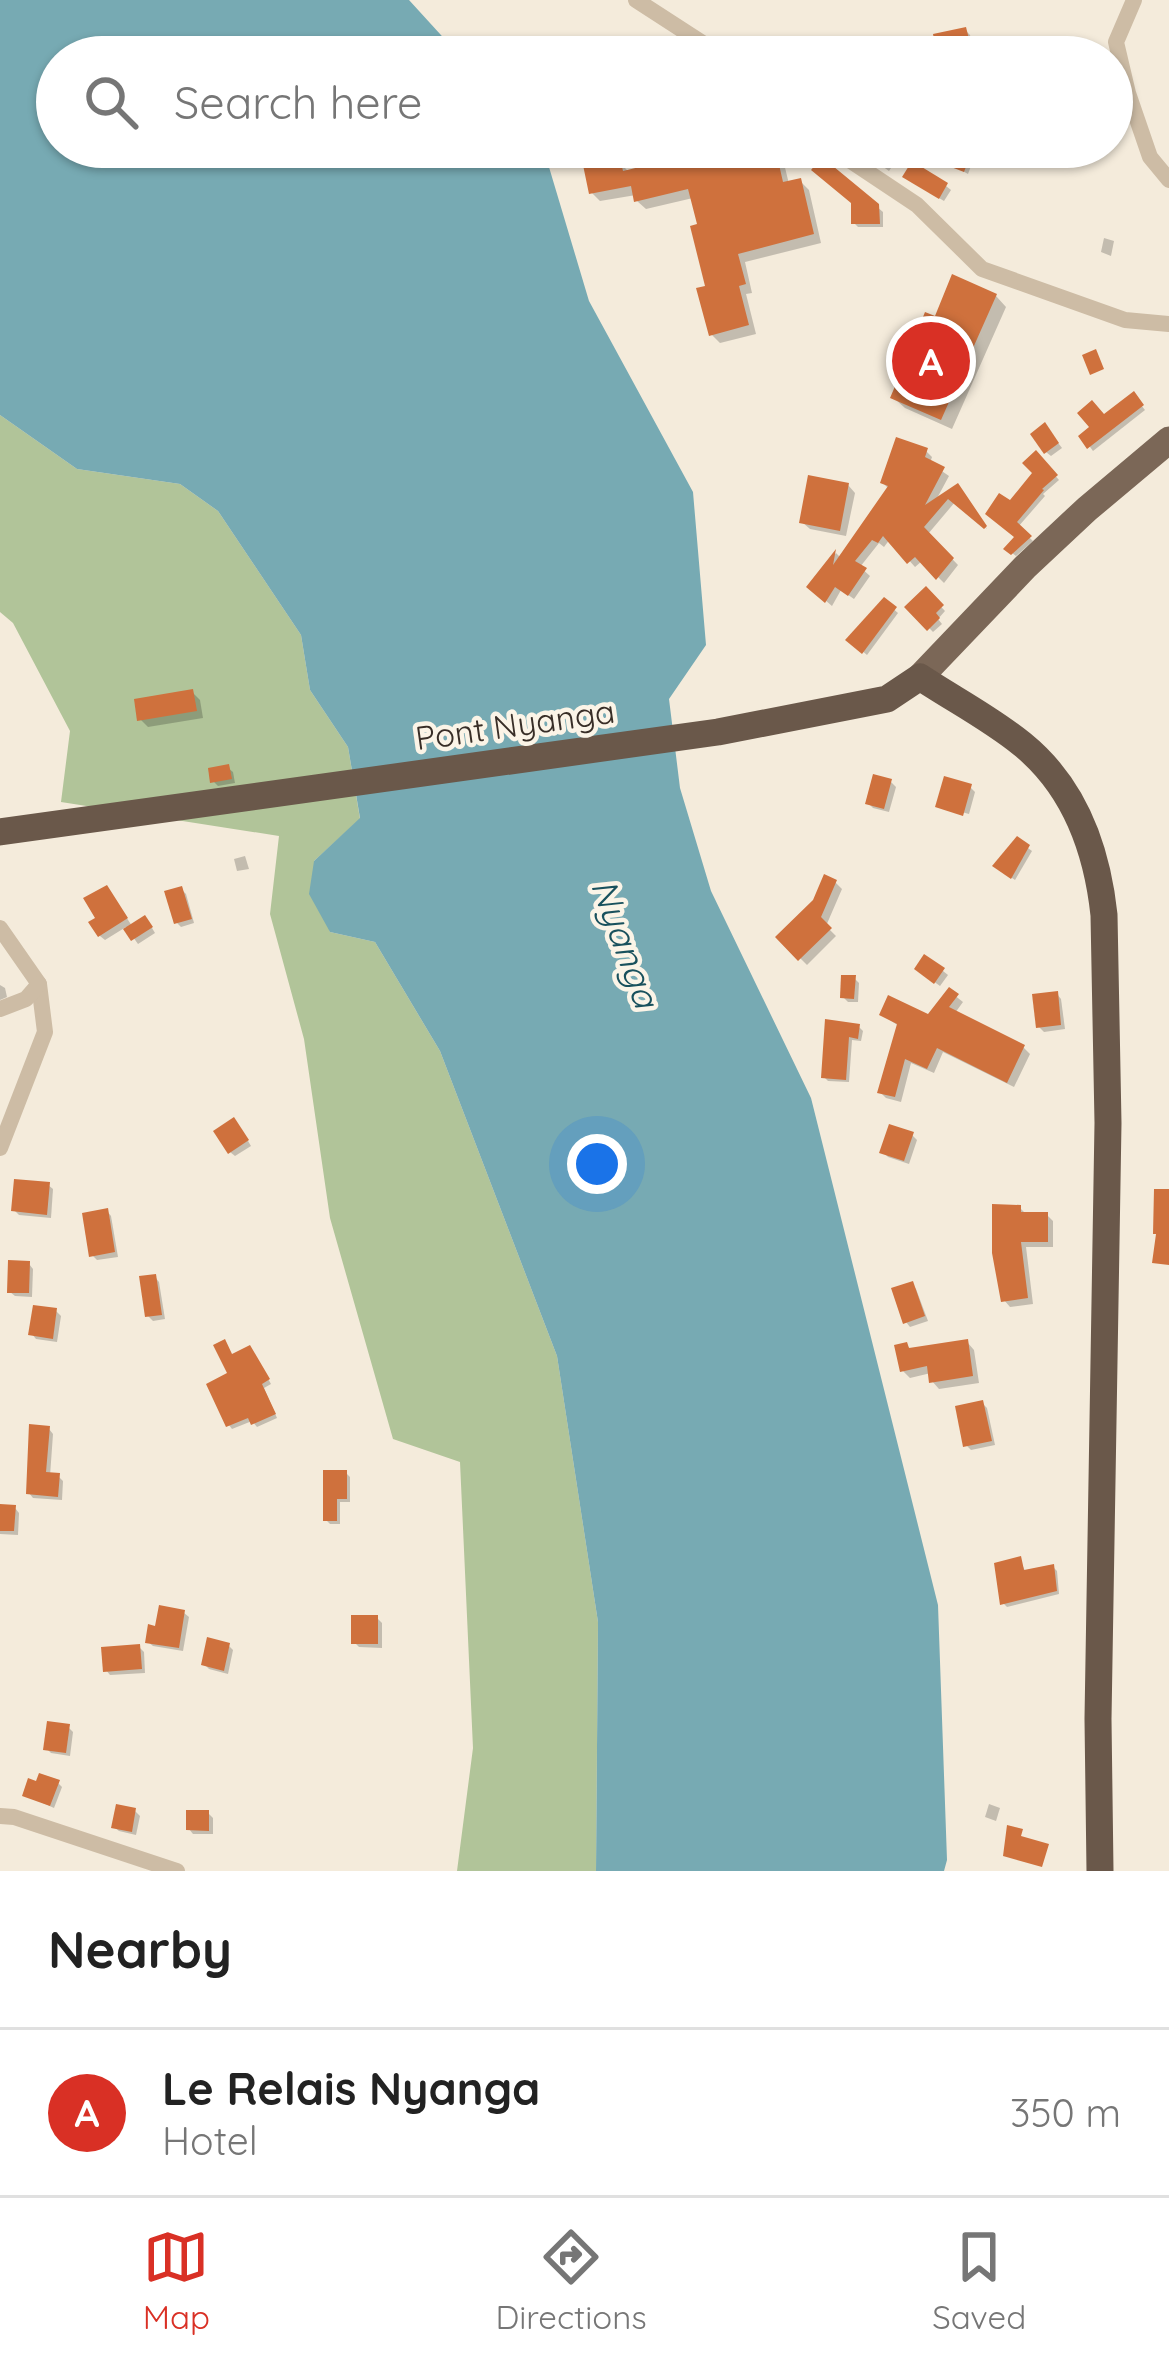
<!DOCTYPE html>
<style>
body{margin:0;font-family:Quicksand,sans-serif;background:#f2f2f2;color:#222}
.you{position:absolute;left:597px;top:1164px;width:42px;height:42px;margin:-30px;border:9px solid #fff;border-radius:50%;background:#1a73e8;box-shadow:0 0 0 18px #1a73e833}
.badge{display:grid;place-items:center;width:78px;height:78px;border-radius:50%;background:#d93025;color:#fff;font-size:39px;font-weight:700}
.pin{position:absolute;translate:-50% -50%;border:6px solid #fff;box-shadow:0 3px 12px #0006}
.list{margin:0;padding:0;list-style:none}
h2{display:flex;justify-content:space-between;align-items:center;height:156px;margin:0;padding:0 48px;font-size:51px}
h2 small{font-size:39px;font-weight:400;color:#767676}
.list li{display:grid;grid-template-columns:78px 1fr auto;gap:36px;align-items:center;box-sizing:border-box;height:168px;padding:0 48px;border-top:3px solid #e0e0e0}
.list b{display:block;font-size:45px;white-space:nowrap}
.list p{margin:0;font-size:39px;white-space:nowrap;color:#767676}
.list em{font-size:39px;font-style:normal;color:#767676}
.icon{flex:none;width:66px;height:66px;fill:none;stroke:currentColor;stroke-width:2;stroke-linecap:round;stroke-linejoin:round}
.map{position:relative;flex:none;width:1169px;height:1871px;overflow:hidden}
.search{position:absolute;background:#fff;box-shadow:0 3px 9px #0004;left:36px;right:36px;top:36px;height:132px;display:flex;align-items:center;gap:30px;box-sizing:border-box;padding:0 42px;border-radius:66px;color:#767676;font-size:45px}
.sheet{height:324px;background:#fff}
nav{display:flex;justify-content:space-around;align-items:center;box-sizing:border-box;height:168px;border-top:3px solid #e0e0e0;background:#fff;font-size:33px;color:#767676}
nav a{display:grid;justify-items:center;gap:6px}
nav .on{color:#d93025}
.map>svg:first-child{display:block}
.green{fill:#b1c499}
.water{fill:#77aab3}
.shadow{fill:#0003}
.building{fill:#cf713d}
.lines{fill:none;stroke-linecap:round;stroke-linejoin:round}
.minor{stroke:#cdbca5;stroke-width:16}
.primary{stroke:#7b6757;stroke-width:27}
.trunk{stroke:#6a584a;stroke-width:27}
.labels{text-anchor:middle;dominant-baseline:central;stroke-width:9;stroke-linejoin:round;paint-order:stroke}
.street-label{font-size:33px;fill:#382e27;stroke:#fbf4e7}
.water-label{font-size:36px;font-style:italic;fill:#19515d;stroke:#fbf4e7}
</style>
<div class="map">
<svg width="1169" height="1871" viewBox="0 0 1169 1871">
<rect width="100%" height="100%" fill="#f4ebdb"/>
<path class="green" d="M0,415L77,469L180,484L218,511L301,635L310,690L348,747L360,819L314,861L330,932L375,942L440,1051L557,1356L598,1622L596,1871H457L473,1748L460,1462L393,1439L330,1218L304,1039L270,914L279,836L61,802L70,731L13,623L0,612Z"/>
<path class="water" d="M0,0H409L461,57H57V147H543L589,301L693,492L706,645L669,699L680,788L711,891L811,1098L938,1605L947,1860L944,1871H596L598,1622L557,1356L440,1051L375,942L330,932L309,894L314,861L360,818L348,747L310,690L301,635L218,511L180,484L77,469L0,415Z"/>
<g class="shadow">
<path d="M965,30L970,35L973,47L944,53L939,49Z"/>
<path d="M666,147H780L789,184L800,181L809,190L821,243L745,262L752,293L746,294L756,334L720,343L711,334L709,288L700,227L693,198L646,209L637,201L636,195L600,201L591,192L619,162L628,171L664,164Z"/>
<path d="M855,147H903V150L889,171Z"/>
<path d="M961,147H978L968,174L954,166Z"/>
<path d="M911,181L946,186L951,190L944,201Z"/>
<path d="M877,207L883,212V227H858L854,223Z"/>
<path d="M1104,238L1114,241L1111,256L1101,252Z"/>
<path d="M996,296L1006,307L952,429L905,408L894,398L907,366L900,358L911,352L936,320Z"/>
<path d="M1133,395L1145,410L1093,451L1082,436Z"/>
<path d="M1049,431L1062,448L1051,456L1046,452Z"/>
<path d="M926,451L932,457L930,463L949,476L935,502L963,492L987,529L955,502L928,534L958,565L944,583L922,561L915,567L890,539L884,547L879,543L860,567L870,576L854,599L841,590L832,606L810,587L836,553L841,558L889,489L883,483Z"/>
<path d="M1036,454L1059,480L1043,494L1045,496L1018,527L1033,541L1016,556L1007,549L1018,538L1011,504L1035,473Z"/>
<path d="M848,485L855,493L846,536L810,529L802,522Z"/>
<path d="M926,591L945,611L938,619L942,624L933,632L909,607Z"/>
<path d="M884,601L898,613L867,655L849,640Z"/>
<path d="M192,692L200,700L203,718L148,727L140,719Z"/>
<path d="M228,768L233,772L235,783L218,786L213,781Z"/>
<path d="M891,782L896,787L889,812L873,808L868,803Z"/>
<path d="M970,787L975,792L969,814L939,806Z"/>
<path d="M1017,840L1032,851L1015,880L999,869Z"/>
<path d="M245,856L249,869L237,871L234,859Z"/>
<path d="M835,882L842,889L826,926L836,936L807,965L779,937Z"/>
<path d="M181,889L186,894L194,923L181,927L176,922Z"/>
<path d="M111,894L132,926L149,923L155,933L138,944L126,927L105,940L100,936L99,919Z"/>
<path d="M943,971L948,975L940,986L922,973Z"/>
<path d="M854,978L859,983L858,1002H848L843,997Z"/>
<path d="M0,985L5,988L7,997L0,1000Z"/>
<path d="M949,991L963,1002L955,1013L1024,1048L1030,1054L1014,1087L943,1052L934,1073L911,1063L901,1102L886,1098L880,1092L899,1026L882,1015L929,1017Z"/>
<path d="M1057,994L1061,999L1065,1029L1044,1032L1039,1027Z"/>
<path d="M828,1022L859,1027L863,1031L861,1041L852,1040L849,1082L828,1081L824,1077Z"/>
<path d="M239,1126L251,1146L235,1156L230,1152Z"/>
<path d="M912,1135L917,1140L909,1164L888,1157L883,1152Z"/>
<path d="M48,1185L53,1189L51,1218L19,1215L14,1210Z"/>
<path d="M1020,1208L1027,1215H1047L1053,1221V1247H1026L1033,1304L1010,1307L1004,1300Z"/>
<path d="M107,1211L111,1216L118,1257L97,1260L92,1255Z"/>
<path d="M29,1264L33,1269L32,1297L15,1296L10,1292Z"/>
<path d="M155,1277L159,1282L165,1319L153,1321L148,1316Z"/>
<path d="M912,1284L916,1289L928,1321L910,1327L906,1322Z"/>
<path d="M56,1311L61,1316L57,1342L36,1339L32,1334Z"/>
<path d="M967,1342L974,1350L979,1383L939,1389L932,1381L931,1373L910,1378L903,1371L906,1345L912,1350Z"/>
<path d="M253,1352L271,1384L264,1388L277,1418L257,1427L252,1421L232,1429L229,1425L233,1357Z"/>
<path d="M982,1403L987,1408L995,1445L971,1450L966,1445Z"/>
<path d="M49,1429L53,1434L50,1476H58L63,1481L62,1500L33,1498L29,1493Z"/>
<path d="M346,1473L350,1477V1502H340V1524H330L326,1520Z"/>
<path d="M0,1507L15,1508L19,1513L18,1535L0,1534Z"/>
<path d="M1020,1560L1026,1573L1053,1567L1057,1571L1059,1594L1007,1607L1003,1603Z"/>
<path d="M184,1613L189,1617L183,1651L153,1646L148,1642L158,1629Z"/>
<path d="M377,1618L382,1623V1648L359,1647L354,1642Z"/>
<path d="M229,1646L233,1650L228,1674L209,1669L204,1664Z"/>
<path d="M139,1647L144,1652L145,1673L110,1675L106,1670Z"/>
<path d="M68,1727L73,1732L70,1756L51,1753L46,1748Z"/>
<path d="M58,1783L62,1787L54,1808L25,1795Z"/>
<path d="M989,1804L1000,1808L996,1821L985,1817Z"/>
<path d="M135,1811L140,1816L136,1835L119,1831L114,1827Z"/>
<path d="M208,1813L213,1818V1834H193L189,1829Z"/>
</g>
<g class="building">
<path d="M966,27L970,43L936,50L933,34Z"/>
<path d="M657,147H775L783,182L801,178L814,234L738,254L746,284L739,286L749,325L709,336L696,288L705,286L690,226L697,224L688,189L634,202L631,186L589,194L583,165L620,158L623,171L660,162Z"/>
<path d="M853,147H893L880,165Z"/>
<path d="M958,148L971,153L964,172L951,167Z"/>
<path d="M822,157L879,204L880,224H851V203L811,170Z"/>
<path d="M912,161L948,183L939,199L902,177Z"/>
<path d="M952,274L997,294L941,420L890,398L905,363L897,359L902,345L910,349L925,312L935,316Z"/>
<path d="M1096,349L1104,369L1090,375L1082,355Z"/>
<path d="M1134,391L1144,405L1087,449L1078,436L1089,427L1077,413L1092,400L1104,414Z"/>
<path d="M1045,422L1059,443L1044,454L1030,434Z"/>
<path d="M896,437L928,448L925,457L945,467L925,505L958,483L987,526L984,529L948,499L924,527L954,558L936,580L915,557L907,564L883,536L878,543L872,540L855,561L867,568L848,596L835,587L825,603L806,587L836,549L833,565L888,486L880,483Z"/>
<path d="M1036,450L1058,475L1042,489L1044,490L1017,522L1032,536L1011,555L1003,549L1014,537L985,514L999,493L1010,500L1032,473L1022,463Z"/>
<path d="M808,475L849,483L840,531L799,523Z"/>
<path d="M926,586L944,605L936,613L940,618L927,631L904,607Z"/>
<path d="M884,597L897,607L862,654L845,640Z"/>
<path d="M193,689L197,711L137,721L134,699Z"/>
<path d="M229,764L232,779L210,783L208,768Z"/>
<path d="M873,774L892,779L884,809L865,804Z"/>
<path d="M944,776L972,784L963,816L935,807Z"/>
<path d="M1017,836L1030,845L1011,879L992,866Z"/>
<path d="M824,874L837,880L821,917L832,928L798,961L775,937L813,900Z"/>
<path d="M107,885L128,918L98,937L88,922L95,918L83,898Z"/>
<path d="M182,886L192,919L174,924L164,891Z"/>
<path d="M145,915L153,927L131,941L123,929Z"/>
<path d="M924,954L945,968L934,984L914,969Z"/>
<path d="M841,975H856L854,999L840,998Z"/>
<path d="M949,987L959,994L949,1007L1025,1045L1007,1083L937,1048L927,1069L905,1059L895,1097L877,1093L897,1024L879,1015L888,995L928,1014Z"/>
<path d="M1058,991L1061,1025L1036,1028L1032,994Z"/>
<path d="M825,1019L860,1024L858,1039L849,1037L846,1080L821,1078Z"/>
<path d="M234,1117L249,1140L228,1154L213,1131Z"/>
<path d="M889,1124L914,1132L904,1161L879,1153Z"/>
<path d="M14,1179L50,1182L47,1215L11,1211Z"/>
<path d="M1154,1189H1169V1265L1152,1263L1156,1234H1153Z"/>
<path d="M992,1204L1021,1205V1212H1048V1242H1021L1028,1298L1001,1302L992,1253Z"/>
<path d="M108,1208L115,1252L89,1257L82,1213Z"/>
<path d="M8,1260L30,1261L29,1293H7Z"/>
<path d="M156,1274L162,1315L145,1317L139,1276Z"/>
<path d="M913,1281L925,1316L903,1324L891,1288Z"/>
<path d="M33,1305L57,1308L53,1339L28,1335Z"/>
<path d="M225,1339L232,1354L250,1345L270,1379L262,1384L276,1414L251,1425L248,1418L226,1427L206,1384L227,1373L213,1345Z"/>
<path d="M968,1339L973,1376L929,1383L927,1366L900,1372L894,1345L907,1342L909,1348Z"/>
<path d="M983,1400L992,1441L963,1447L955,1406Z"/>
<path d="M29,1424L50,1426L46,1472L60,1473L58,1497L26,1494Z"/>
<path d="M323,1470H347V1499H337V1521H323Z"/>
<path d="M0,1504L16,1505L14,1531H0Z"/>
<path d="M1021,1556L1024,1570L1054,1564L1057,1591L1000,1605L994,1563Z"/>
<path d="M159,1605L185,1610L179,1648L145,1643L148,1624L155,1626Z"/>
<rect x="351" y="1615" width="27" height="29"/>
<path d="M207,1637L230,1643L224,1671L201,1665Z"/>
<path d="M140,1644L142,1669L103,1672L101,1647Z"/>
<path d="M47,1721L70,1724L66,1753L43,1750Z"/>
<path d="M39,1773L60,1780L50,1806L22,1796L28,1778L36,1781Z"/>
<path d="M116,1804L136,1808L132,1832L111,1828Z"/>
<path d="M186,1810H209V1831L186,1830Z"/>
<path d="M1007,1825L1023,1829L1021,1836L1049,1844L1042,1867L1003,1856Z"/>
</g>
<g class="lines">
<g class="minor">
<path d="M636,0L724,57"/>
<path d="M1134,0L1116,42L1128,93L1150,157L1169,180"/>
<path d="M830,147L917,205L982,269L1125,320L1169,324"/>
<path d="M0,928L39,984L45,1032L0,1148"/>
<path d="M0,1009L26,999L39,984"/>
<path d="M0,1816L14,1817L177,1871"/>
</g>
<path class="primary" d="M920,677L1025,567L1087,509L1169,440"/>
<path class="trunk" d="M0,832L718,732L887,699L920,677C953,699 990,718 1022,744C1075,787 1097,849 1104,915L1108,1123L1098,1719L1100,1871"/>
</g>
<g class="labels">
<g class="street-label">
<text transform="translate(515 724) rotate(-8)">Pont Nyanga</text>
</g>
<g class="water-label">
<text transform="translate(626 943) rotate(70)">Nyanga</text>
</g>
</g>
</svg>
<div class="you"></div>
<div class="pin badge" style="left:931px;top:361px">A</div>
<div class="search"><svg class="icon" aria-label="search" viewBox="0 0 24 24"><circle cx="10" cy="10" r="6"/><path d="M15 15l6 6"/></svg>Search here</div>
</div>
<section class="sheet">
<h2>Nearby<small></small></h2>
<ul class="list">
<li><span class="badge">A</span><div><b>Le Relais Nyanga</b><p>Hotel</p></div><em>350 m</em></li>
</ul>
</section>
<nav>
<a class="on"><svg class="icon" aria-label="map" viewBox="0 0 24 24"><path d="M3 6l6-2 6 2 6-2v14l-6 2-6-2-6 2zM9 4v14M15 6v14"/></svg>Map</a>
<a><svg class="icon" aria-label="directions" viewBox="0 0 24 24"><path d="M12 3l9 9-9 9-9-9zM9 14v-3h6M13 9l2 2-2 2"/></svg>Directions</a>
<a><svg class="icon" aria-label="saved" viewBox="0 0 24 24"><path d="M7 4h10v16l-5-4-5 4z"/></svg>Saved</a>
</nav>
